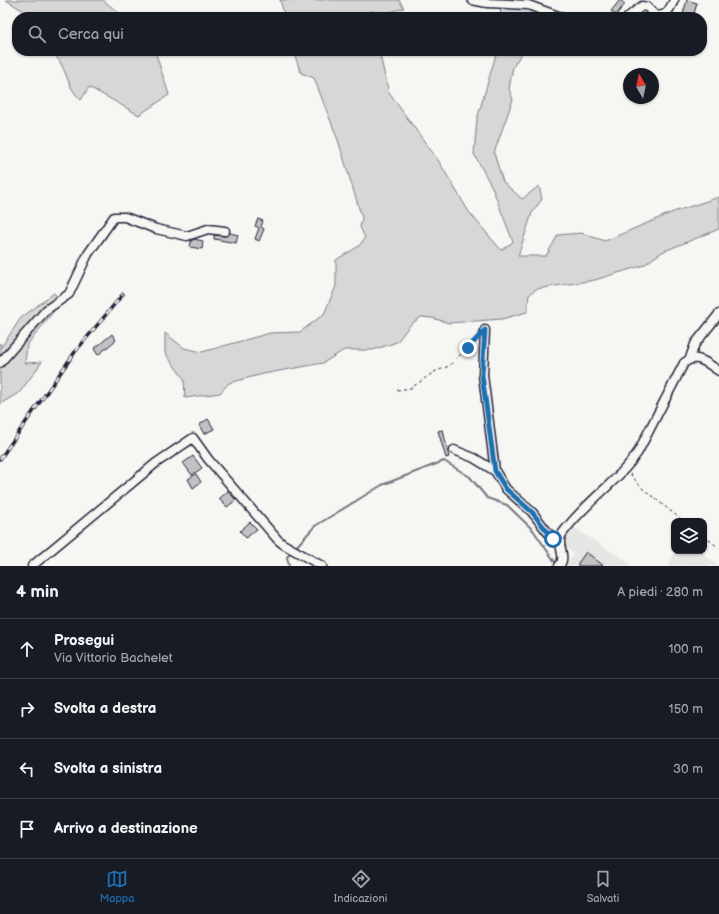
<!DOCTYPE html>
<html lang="it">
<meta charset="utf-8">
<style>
body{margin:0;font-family:"Balsamiq Sans",sans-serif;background:#242831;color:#f1f3f6}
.controls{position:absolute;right:12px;bottom:12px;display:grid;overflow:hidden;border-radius:8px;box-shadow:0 1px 3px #0004}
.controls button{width:36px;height:36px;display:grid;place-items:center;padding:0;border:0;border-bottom:1px solid #363941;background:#171b24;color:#f1f3f6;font:20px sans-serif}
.compass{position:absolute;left:623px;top:68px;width:36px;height:36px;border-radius:50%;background:#171b24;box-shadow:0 1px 3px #0004;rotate:351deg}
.stop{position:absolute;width:12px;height:12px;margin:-9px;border:3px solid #1f6fb2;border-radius:50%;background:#fff}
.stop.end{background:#1f6fb2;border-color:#fff;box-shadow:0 1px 4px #0008}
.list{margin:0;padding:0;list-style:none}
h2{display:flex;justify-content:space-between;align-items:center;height:52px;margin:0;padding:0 16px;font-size:17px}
h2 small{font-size:13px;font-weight:400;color:#9ea1a6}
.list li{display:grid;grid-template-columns:26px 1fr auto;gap:12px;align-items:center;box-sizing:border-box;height:60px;padding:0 16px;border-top:1px solid #363941}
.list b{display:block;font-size:15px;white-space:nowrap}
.list p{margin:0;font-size:13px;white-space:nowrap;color:#9ea1a6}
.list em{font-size:13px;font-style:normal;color:#9ea1a6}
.icon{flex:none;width:22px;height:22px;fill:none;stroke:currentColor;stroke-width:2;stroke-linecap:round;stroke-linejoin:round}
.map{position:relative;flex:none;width:719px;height:566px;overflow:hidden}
.search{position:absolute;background:#171b24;box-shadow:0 1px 3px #0004;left:12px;right:12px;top:12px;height:44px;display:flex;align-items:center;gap:10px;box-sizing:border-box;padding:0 14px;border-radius:16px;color:#9ea1a6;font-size:15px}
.sheet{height:292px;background:#171b24}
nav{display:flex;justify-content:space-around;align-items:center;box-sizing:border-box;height:56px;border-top:1px solid #363941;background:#171b24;font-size:11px;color:#9ea1a6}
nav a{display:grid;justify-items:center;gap:2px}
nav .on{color:#1f6fb2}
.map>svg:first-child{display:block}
.built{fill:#e6e6e4}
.green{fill:#d7d7d7;stroke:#7c7c89}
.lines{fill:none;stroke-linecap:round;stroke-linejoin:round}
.stream{stroke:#757583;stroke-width:2}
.building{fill:#c2c2c4;stroke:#22223b}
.minor-casing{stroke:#22223b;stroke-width:11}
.path{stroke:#22223b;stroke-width:1;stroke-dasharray:3 3;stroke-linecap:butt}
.minor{stroke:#f6f6f2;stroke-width:8}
.rail-casing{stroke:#22223b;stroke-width:3.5}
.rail{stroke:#f6f6f2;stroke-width:2;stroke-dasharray:6;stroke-linecap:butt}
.route{stroke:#1f6fb2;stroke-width:5}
</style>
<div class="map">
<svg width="719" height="566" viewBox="0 0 719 566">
<rect width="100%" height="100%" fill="#f6f6f2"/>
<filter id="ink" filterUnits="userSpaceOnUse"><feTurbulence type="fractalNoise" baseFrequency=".025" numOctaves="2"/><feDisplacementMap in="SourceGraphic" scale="8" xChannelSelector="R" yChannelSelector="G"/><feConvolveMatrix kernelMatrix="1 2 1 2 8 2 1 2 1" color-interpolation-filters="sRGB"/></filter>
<g filter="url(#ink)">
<g class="built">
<path d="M573,527L626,561L633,566H564L574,554L563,545V539Z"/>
<path d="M704,540L709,545L704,555L719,566H668L675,551H704Z"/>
</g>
<g class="green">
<path d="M6,0H103L124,17H27L25,12Z"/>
<path d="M280,0H399L404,8L386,13L370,11L371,17H285Z"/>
<path d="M500,6L524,7L555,17H501Z"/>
<path d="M50,51H155L169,95L139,115L89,87L81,100C64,85 68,64 50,51Z"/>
<path d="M293,51H379L389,93L438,160L469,212L501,250L513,242L492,187L474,154L477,119L497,51H523L513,67L509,89L513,99L494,153L503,182L522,199L539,186L542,199L532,213L518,256H546L558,235L581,233L605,241L673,212L719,197V229L662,252L644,265L595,280L536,289L529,295L527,312L502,319L449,323L432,318L421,317L410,325L397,342L373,350H344L323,363L263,374L229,383L220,393L185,398L184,379L165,353V333L184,348L202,352L270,333L300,332L324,314L336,286V260L359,246L365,238L360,227L362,218L338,140L314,78L301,73Z"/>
<path d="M54,293L60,300L54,311L27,345L25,363L42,362L20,392L0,404V343L1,347L21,318Z"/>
</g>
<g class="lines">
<g class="stream">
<path d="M295,548L315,526L382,485L444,461L470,477L487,498L507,505L533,530L557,565"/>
<path d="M289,566L287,557L292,551"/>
</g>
</g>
<g class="building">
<path d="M620,0L625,4L616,15L611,11Z"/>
<path d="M687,0L697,3L693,17L683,14Z"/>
<path d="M258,219L263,221L261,227L264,229L259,241L255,239L259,228L255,226Z"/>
<path d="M230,233L238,235L236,243L214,239V235L225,236Z"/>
<path d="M194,239L203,241L202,249L190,247L191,241Z"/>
<path d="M112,334L116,340L98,355L94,349Z"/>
<path d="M208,419L214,429L204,434L199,425Z"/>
<path d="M443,430L449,457L446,458L438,431Z"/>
<path d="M193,456L202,468L192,475L183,463Z"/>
<path d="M196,474L201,482L193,488L188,479Z"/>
<path d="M228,491L236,500L227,507L219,499Z"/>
<path d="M250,522L257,529L246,538L240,531Z"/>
<path d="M586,552L604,566H578V563Z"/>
</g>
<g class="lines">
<g class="minor-casing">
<g id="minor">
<path d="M472,0L487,3L528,5L561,17"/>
<path d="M628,17L642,6L647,7L655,15C667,18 670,8 674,0"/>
<path d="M485,330L483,375L495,471L506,489L532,512L553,539L559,542"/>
<path d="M690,358L695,344L719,314"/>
<path d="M0,363L46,310L69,294L88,254L114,217H125L156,229L187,236L208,229L225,231"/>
<path d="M454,450L474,458L495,471"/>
<path d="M32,566L156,463L193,438L208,459L278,540L283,544L322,566"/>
<path d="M559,566C568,556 555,544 562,534C584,503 617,483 638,452L684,363C697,353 707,363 719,371"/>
</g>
</g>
<g class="path">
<path d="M397,390L411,388L434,372L449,366L478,337"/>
<path d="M630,474L642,488L683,521"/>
<path d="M704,536L719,548"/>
</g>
<use href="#minor" class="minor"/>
<g class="rail-casing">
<path id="rail" d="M0,459L75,352L123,294"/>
</g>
<use href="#rail" class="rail"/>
</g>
</g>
<g class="lines" filter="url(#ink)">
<path class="route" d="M468,348L485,330L482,375L495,471L506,489L532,512L553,539"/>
</g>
</svg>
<div class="controls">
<button><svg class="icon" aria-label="layers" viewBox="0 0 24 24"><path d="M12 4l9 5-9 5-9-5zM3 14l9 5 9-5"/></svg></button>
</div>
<svg class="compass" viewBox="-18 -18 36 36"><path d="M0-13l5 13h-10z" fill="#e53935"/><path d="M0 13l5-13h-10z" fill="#9ea1a6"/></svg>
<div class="stop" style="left:553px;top:539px"></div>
<div class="stop end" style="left:468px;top:348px"></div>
<div class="search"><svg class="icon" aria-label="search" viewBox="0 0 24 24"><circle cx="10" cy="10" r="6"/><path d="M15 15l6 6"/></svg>Cerca qui</div>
</div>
<section class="sheet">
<h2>4 min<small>A piedi · 280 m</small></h2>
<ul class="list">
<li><svg class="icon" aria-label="ahead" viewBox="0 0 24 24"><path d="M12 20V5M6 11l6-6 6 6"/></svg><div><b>Prosegui</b><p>Via Vittorio Bachelet</p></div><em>100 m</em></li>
<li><svg class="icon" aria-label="right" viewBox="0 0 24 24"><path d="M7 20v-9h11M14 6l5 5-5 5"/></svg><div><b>Svolta a destra</b></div><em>150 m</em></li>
<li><svg class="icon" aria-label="left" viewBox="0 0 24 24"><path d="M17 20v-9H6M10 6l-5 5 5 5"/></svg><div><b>Svolta a sinistra</b></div><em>30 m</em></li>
<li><svg class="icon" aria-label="arrive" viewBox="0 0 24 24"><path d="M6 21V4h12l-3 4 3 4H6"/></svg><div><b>Arrivo a destinazione</b></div></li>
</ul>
</section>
<nav>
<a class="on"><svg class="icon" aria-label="map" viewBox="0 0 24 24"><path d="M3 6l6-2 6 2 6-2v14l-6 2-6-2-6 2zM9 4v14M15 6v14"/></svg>Mappa</a>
<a><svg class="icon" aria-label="directions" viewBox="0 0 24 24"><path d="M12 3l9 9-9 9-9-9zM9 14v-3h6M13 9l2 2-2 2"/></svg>Indicazioni</a>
<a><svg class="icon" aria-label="saved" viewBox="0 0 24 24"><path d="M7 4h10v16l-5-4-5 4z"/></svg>Salvati</a>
</nav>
